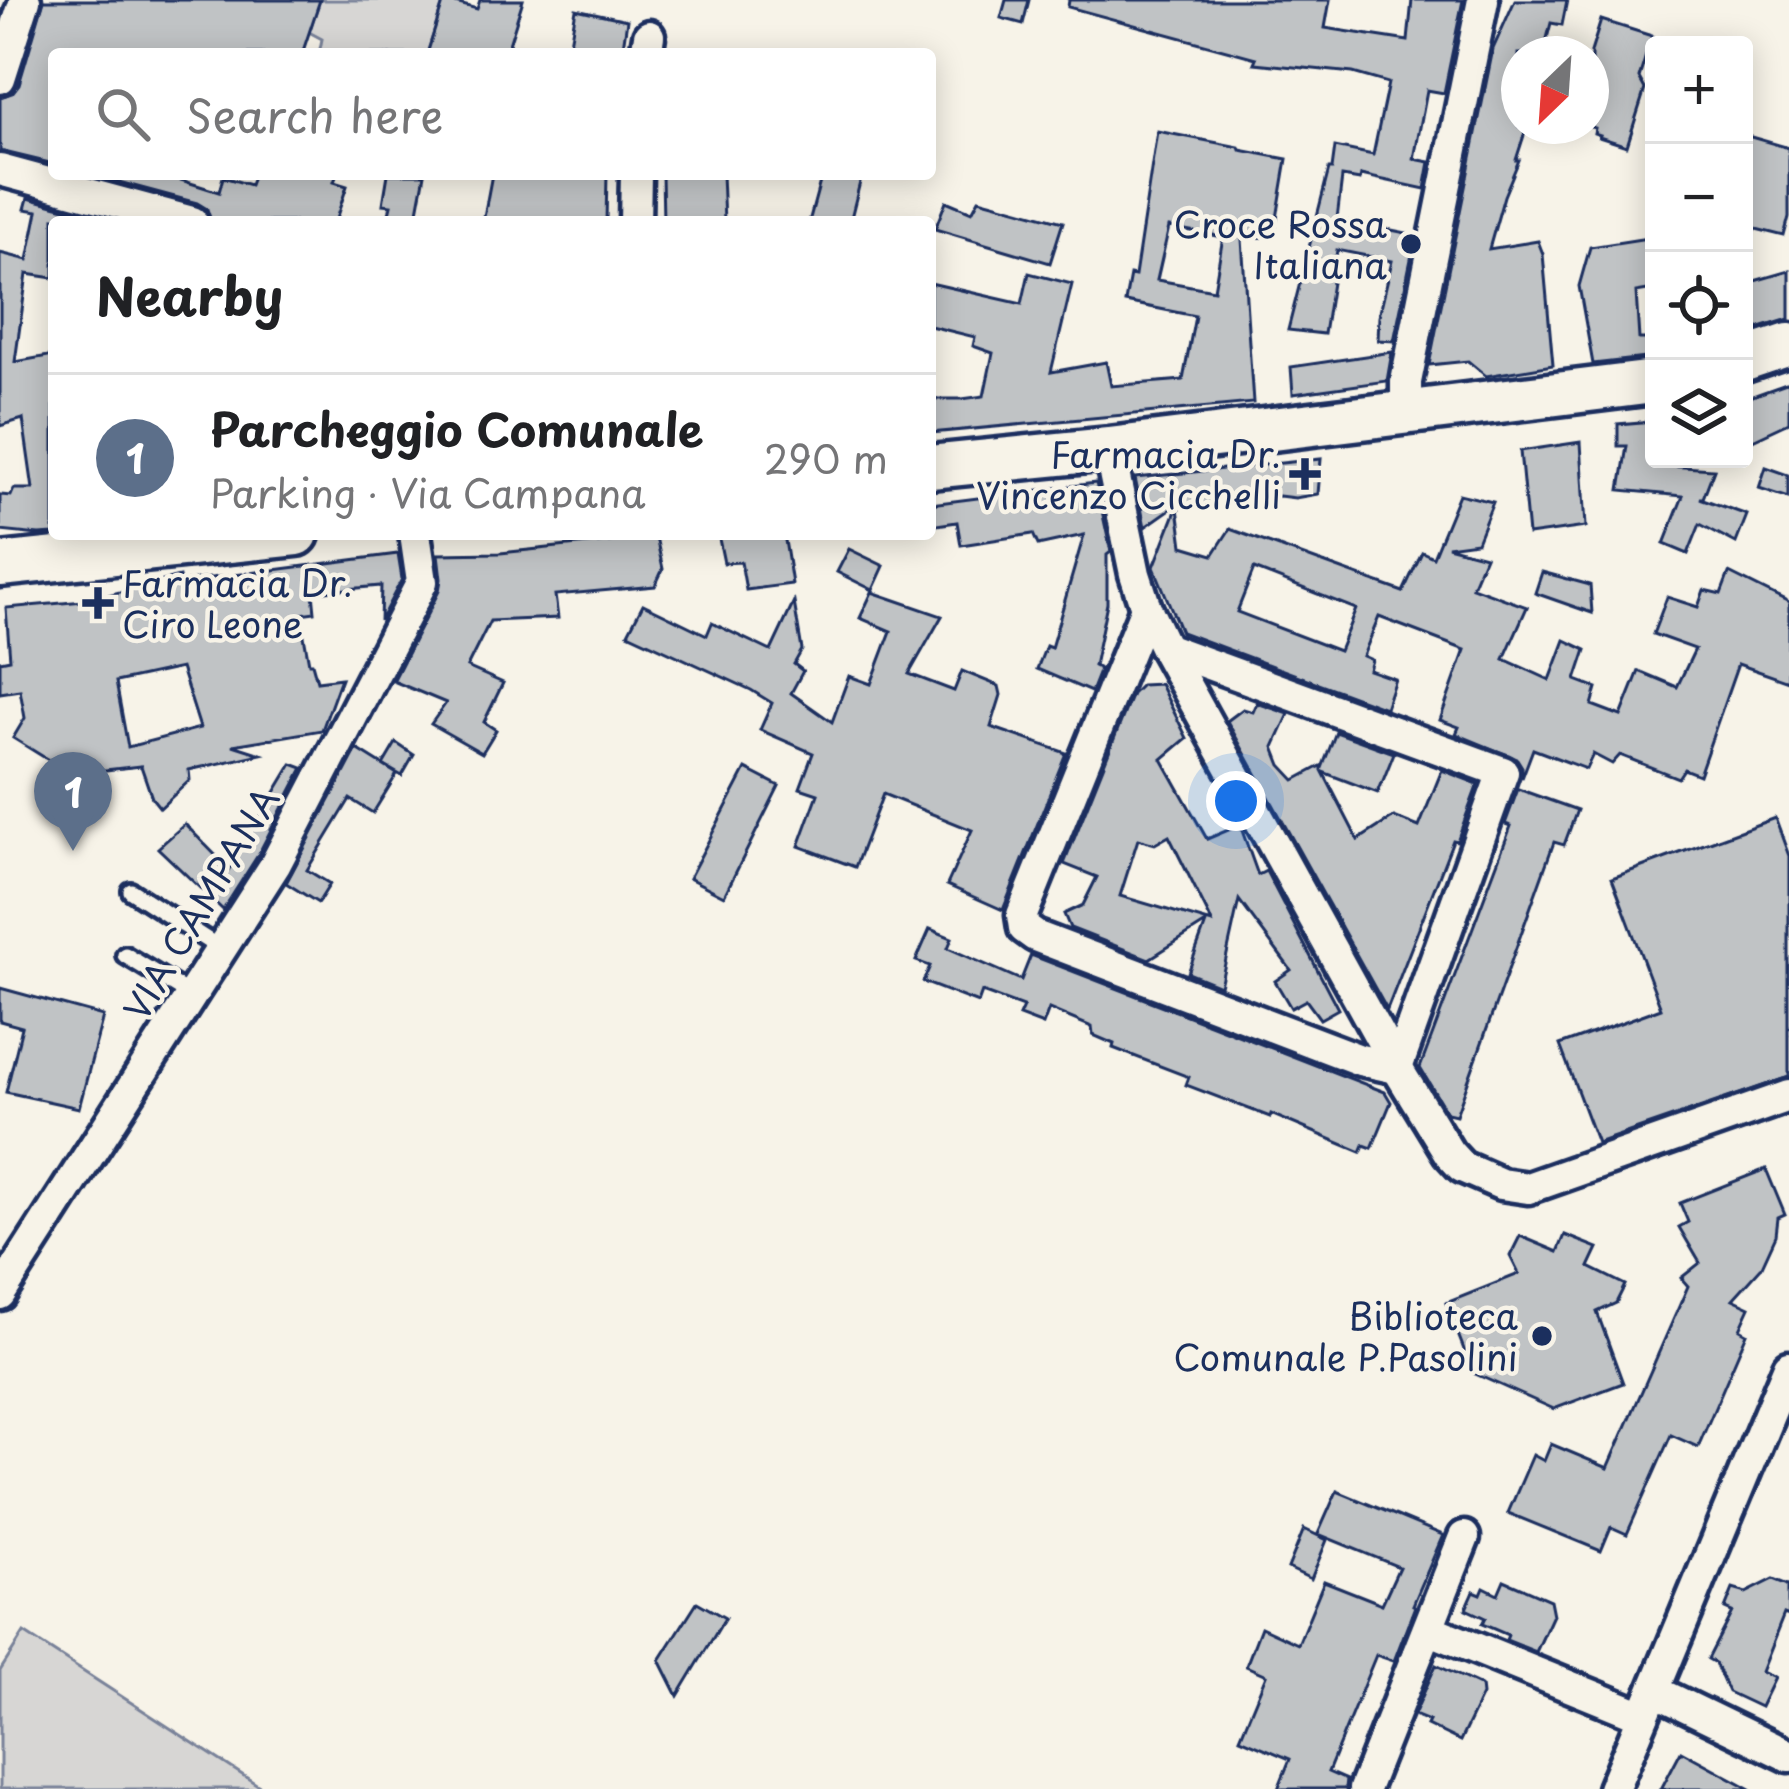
<!DOCTYPE html>
<meta charset="utf-8">
<style>
body{margin:0;font-family:"Playpen Sans",sans-serif;background:#f2f2f2;color:#202124}
.controls{position:absolute;right:36px;top:36px;display:grid;overflow:hidden;border-radius:12px;box-shadow:0 6px 30px #0003}
.controls button{width:108px;height:108px;display:grid;place-items:center;padding:0;border:0;border-bottom:3px solid #e0e0e0;background:#fff;color:#202124;font:60px sans-serif}
.compass{position:absolute;left:1501px;top:36px;width:108px;height:108px;border-radius:50%;background:#fff;box-shadow:0 6px 30px #0003;rotate:205deg}
.you{position:absolute;left:1236px;top:801px;width:42px;height:42px;margin:-30px;border:9px solid #fff;border-radius:50%;background:#1a73e8;box-shadow:0 0 0 18px #1a73e833}
.badge{display:grid;place-items:center;width:78px;height:78px;border-radius:50%;background:#1b2f5e;color:#fff;font-size:39px;font-weight:700}
.pin{position:absolute;translate:-50% -99px;filter:drop-shadow(0 3px 6px #0008)}
.pin::after{content:'';position:absolute;top:63px;width:42px;height:36px;background:inherit;clip-path:polygon(0 0,100% 0,50% 100%)}
.list{margin:0;padding:0;list-style:none}
h2{display:flex;justify-content:space-between;align-items:center;height:156px;margin:0;padding:0 48px;font-size:51px}
h2 small{font-size:39px;font-weight:400;color:#757577}
.list li{display:grid;grid-template-columns:78px 1fr auto;gap:36px;align-items:center;box-sizing:border-box;height:168px;padding:0 48px;border-top:3px solid #e0e0e0}
.list b{display:block;font-size:45px;white-space:nowrap}
.list p{margin:0;font-size:39px;white-space:nowrap;color:#757577}
.list em{font-size:39px;font-style:normal;color:#757577}
.icon{flex:none;width:66px;height:66px;fill:none;stroke:currentColor;stroke-width:2;stroke-linecap:round;stroke-linejoin:round}
.map{position:relative;flex:none;width:1789px;height:1789px;overflow:hidden}
.search{position:absolute;background:#fff;box-shadow:0 6px 30px #0003;left:48px;top:48px;width:888px;height:132px;display:flex;align-items:center;gap:30px;box-sizing:border-box;padding:0 42px;border-radius:12px;color:#757577;font-size:45px}
.panel{position:absolute;background:#fff;box-shadow:0 6px 30px #0003;left:48px;top:216px;width:888px;height:324px;border-radius:12px}
.map>svg:first-child{display:block}
.green{fill:#d7d6d4;stroke:#798299;stroke-width:3}
.building{fill:#c0c3c5;stroke:#1b2f5e;stroke-width:3;fill-rule:evenodd}
.lines{fill:none;stroke-linecap:round;stroke-linejoin:round}
.service-casing{stroke:#1b2f5e;stroke-width:24}
.minor-casing{stroke:#1b2f5e;stroke-width:39}
.secondary-casing{stroke:#1b2f5e;stroke-width:51}
.service{stroke:#f7f3e8;stroke-width:15}
.minor{stroke:#f7f3e8;stroke-width:30}
.secondary{stroke:#f7f3e8;stroke-width:42}
.poi-dot{fill:#1b2f5e;stroke:#f7f3e8;stroke-width:4.5}
.labels{text-anchor:middle;dominant-baseline:central;stroke-width:9;stroke-linejoin:round;paint-order:stroke}
.poi-label{font-size:36px;fill:#1b2f5e;stroke:#f7f3e8;text-anchor:end}
.street-label{font-size:36px;fill:#1b2f5e;stroke:#f7f3e8}
</style>
<div class="map">
<svg width="1789" height="1789" viewBox="0 0 1789 1789">
<rect width="100%" height="100%" fill="#f7f3e8"/>
<filter id="ink" filterUnits="userSpaceOnUse"><feTurbulence type="fractalNoise" baseFrequency=".00833" numOctaves="2"/><feDisplacementMap in="SourceGraphic" scale="24" xChannelSelector="R" yChannelSelector="G"/><feConvolveMatrix kernelMatrix="1 2 1 2 8 2 1 2 1" color-interpolation-filters="sRGB"/></filter>
<g filter="url(#ink)">
<g class="green">
<path d="M320,0H444L427,54H319L322,39L309,32Z"/>
<path d="M24,1633L264,1789H0V1671Z"/>
</g>
<g class="building">
<path d="M44,0H320L302,54H54V164L0,151V97L12,93L19,84Z"/>
<path d="M444,0L477,9L480,0H523L506,54H427Z"/>
<path d="M1006,0H1029L1023,24L1001,18Z"/>
<path d="M1069,0H1330L1325,28L1408,41L1412,0H1463L1444,93L1427,90L1414,159L1430,162L1425,189L1361,175L1360,180L1342,177L1337,219L1416,235L1394,341L1378,340L1379,316L1392,261L1337,250L1324,334L1288,330L1329,169H1332L1335,147L1373,155L1388,83L1353,73L1254,63L1256,58L1068,7Z"/>
<path d="M1515,0H1567L1562,25L1551,23L1543,54H1519V126H1527L1516,160H1519L1504,196L1489,249L1538,241L1543,254L1553,365L1486,376L1468,361L1429,365L1493,49Z"/>
<path d="M576,9L627,20L622,54H568Z"/>
<path d="M1601,20L1652,36L1639,78L1645,89L1627,146L1599,137L1600,135L1594,133L1595,128L1591,127V52Z"/>
<path d="M1157,131L1239,147L1240,150L1287,159L1274,236L1242,239L1253,403L930,433V399H962L984,396L993,353L973,346L975,337L930,326V283L1022,304L1029,273L1072,284L1051,372L1106,362L1111,386L1183,380L1195,316L1125,302L1130,275L1135,276ZM1169,227L1223,237L1214,290L1157,280Z"/>
<path d="M1744,135L1789,148V217L1784,236L1744,226Z"/>
<path d="M89,174H162L219,192L223,177L250,185L254,174H337L334,182L347,186L335,222H214L211,221L207,209L197,203Z"/>
<path d="M388,174H425L416,222H387L391,205L383,204Z"/>
<path d="M492,174H607L606,222H483Z"/>
<path d="M662,174H722L724,222H663Z"/>
<path d="M822,174H862L850,222H809Z"/>
<path d="M28,198L117,222H82L54,218V278L27,274L15,362L54,355V534L39,535L0,531V495L11,496L14,489H33L23,419L0,426V253L28,260L38,211L25,209Z"/>
<path d="M979,199L1063,222L1050,263L935,229L946,201L972,212Z"/>
<path d="M1654,237V289L1636,292L1639,339H1654V357L1593,364L1579,286L1590,247Z"/>
<path d="M1789,271V319L1744,333V284Z"/>
<path d="M1392,352L1387,381L1293,394L1291,367Z"/>
<path d="M1789,383V423L1744,444V399Z"/>
<path d="M1654,421V465L1714,469L1703,498H1700L1747,515L1736,543L1700,524L1688,554L1664,544L1683,496L1620,490L1627,446H1618V424Z"/>
<path d="M1581,442L1586,527L1528,535L1520,451Z"/>
<path d="M1321,459L1318,494L1295,498L1279,496L1178,508L1183,546L1213,555L1230,529L1403,592L1422,552L1433,557L1459,494L1493,502L1477,542L1447,546L1485,556L1472,587L1527,607L1504,659L1550,680L1565,640L1586,650L1576,680L1597,688L1592,705L1621,716L1639,671L1677,687L1695,649L1653,634L1667,597L1698,607L1704,590L1721,594L1729,573L1789,603V682L1738,664L1699,775L1684,769L1678,778L1620,755L1612,764L1593,754L1586,769L1533,749L1522,778V767L1517,759L1456,734L1459,727L1440,720L1465,650L1379,617L1363,656L1372,660L1369,670L1395,679L1385,708L1181,632L1154,567L1179,503L1145,527L1135,478ZM1254,569L1356,609L1339,651L1237,612Z"/>
<path d="M1766,467L1789,475V498L1759,488Z"/>
<path d="M1096,483L1111,552L1107,555V603L1094,666L1100,669L1091,692L1037,669L1046,646L1051,648L1084,535L1038,545L1033,534L961,545L957,522L930,526V504Z"/>
<path d="M718,534H784L792,584L746,590L741,562L724,563Z"/>
<path d="M656,537L663,569L655,586L555,595L558,618L490,621L467,667L503,683L484,722L496,730L482,753L431,724L446,703L393,681L439,591L441,579L438,554L500,553Z"/>
<path d="M849,549L884,566L873,590L837,572Z"/>
<path d="M398,554L402,579L380,621L381,586L313,592L315,612L300,614L309,663H312L317,681L341,678L322,730L233,745L261,754L189,770L190,780L160,808L152,798L141,766L97,771L84,782L13,738L25,718L20,690L0,693V661L10,659L6,608L84,601L179,577L180,582ZM181,668L200,728L128,747L116,682Z"/>
<path d="M1542,572L1590,585L1592,613L1535,593Z"/>
<path d="M872,592L942,616L909,674L954,691L962,671L999,686L1001,695L991,727L1066,753L1003,910L947,885L972,830L883,794L855,867L799,846L818,794L800,788L813,753L760,730L772,703L751,690L628,633L643,604L707,635L712,623L771,651L794,602L802,650L794,664L803,671L791,693L832,722L849,676L871,684L891,631L860,618Z"/>
<path d="M1160,684L1187,738L1162,759L1207,839L1240,825L1258,875L1266,871L1338,1009L1320,1019L1306,1000L1291,1008L1275,981L1291,970L1239,900L1220,986L1188,973L1206,923L1149,959L1070,928L1064,914L1083,905L1097,877L1064,864L1132,694L1141,685ZM1169,836L1209,916L1212,923L1120,896L1138,839L1155,844Z"/>
<path d="M1257,703L1289,714L1274,747L1281,765L1295,780L1321,766L1322,768L1336,732L1394,753L1378,793L1323,772L1358,840L1394,817L1419,827L1442,770L1478,784L1457,841L1453,840L1387,1010L1227,721L1243,709L1253,712Z"/>
<path d="M396,743L414,755L402,776L383,765Z"/>
<path d="M357,749L397,774L373,813L350,799L307,870L330,884L318,903L286,883Z"/>
<path d="M292,764L303,768L258,855L223,910L158,848L185,824L229,869Z"/>
<path d="M746,769L779,786L724,896L689,878Z"/>
<path d="M1518,789L1577,810L1564,845L1554,842L1456,1115L1447,1113L1420,1068L1511,826L1505,824Z"/>
<path d="M1775,818L1789,856V1077L1597,1143L1560,1045L1661,1008L1612,878Z"/>
<path d="M930,929L952,938L948,948L1021,980L1031,955L1385,1092L1391,1102L1372,1148L1364,1145L1361,1152L1271,1114L1270,1117L1186,1085L1189,1077L1113,1048L1114,1044L1093,1035L1092,1027L1049,1009L1043,1025L1019,1016L1023,1007L982,992L978,1003L923,982L930,966L916,961Z"/>
<path d="M0,988L103,1016L79,1108L6,1092L22,1027L0,1021Z"/>
<path d="M1766,1169L1785,1215L1778,1218L1776,1235L1761,1268L1733,1299L1750,1307L1740,1329L1747,1333L1698,1447L1671,1435L1627,1534L1611,1527L1601,1551L1508,1513L1533,1455L1544,1461L1551,1444L1608,1468L1688,1286L1681,1278L1700,1263L1679,1227L1688,1222L1680,1203Z"/>
<path d="M1565,1235L1598,1248L1589,1267L1625,1285L1616,1303L1597,1312L1623,1383L1554,1409L1473,1373L1446,1303L1519,1274L1510,1256L1520,1236L1558,1252Z"/>
<path d="M1337,1491L1443,1535L1413,1605L1415,1606L1394,1661L1376,1655L1328,1772L1346,1780L1345,1789H1278L1290,1759L1240,1738L1266,1675L1246,1666L1261,1627L1298,1644L1324,1581L1382,1604L1399,1567L1318,1534Z"/>
<path d="M1304,1529L1327,1540L1311,1579L1288,1568Z"/>
<path d="M1774,1579L1789,1585V1616L1784,1614L1761,1672L1774,1678L1760,1707L1728,1692L1715,1663L1708,1659L1732,1612L1725,1609L1733,1589L1746,1593Z"/>
<path d="M1504,1580L1550,1600L1553,1615L1536,1652L1506,1640L1508,1635L1482,1624L1485,1618L1466,1609L1474,1591L1481,1594L1484,1587L1498,1594Z"/>
<path d="M697,1602L725,1618L678,1696L660,1660Z"/>
<path d="M1436,1665L1481,1686L1482,1695L1460,1741L1427,1725L1429,1721L1414,1715Z"/>
<path d="M1681,1751L1751,1789H1661Z"/>
</g>
<g class="lines">
<g class="service-casing">
<g id="service">
<path d="M131,891L221,949"/>
<path d="M125,955L192,996"/>
</g>
</g>
<g class="minor-casing">
<g id="minor">
<path d="M646,54L649,36"/>
<path d="M0,78L25,0"/>
<path d="M0,170L192,222"/>
<path d="M635,222L636,174"/>
<path d="M1406,412V382L1483,0"/>
<path d="M1109,449L1135,574L1146,608L1165,648L1397,1068L1449,1153L1462,1167L1501,1184L1528,1188L1789,1096"/>
<path d="M1146,608L1022,915L1024,928L1035,936L1360,1060L1397,1068"/>
<path d="M1165,648L1503,772L1397,1068"/>
<path d="M0,1294L275,865L422,582L415,534"/>
<path d="M1428,1629L1643,1716"/>
<path d="M1655,1691L1789,1756"/>
<path d="M1364,1789L1464,1537"/>
<path d="M1613,1789L1789,1366"/>
</g>
</g>
<g class="secondary-casing">
<g id="secondary">
<path d="M1744,360L1789,345"/>
<path d="M930,467L1109,449L1654,382"/>
<path d="M0,565L297,534"/>
</g>
</g>
<use href="#service" class="service"/>
<use href="#minor" class="minor"/>
<use href="#secondary" class="secondary"/>
</g>
</g>
<g class="poi-dot">
<circle cx="1411" cy="244" r="12"/>
<path d="M1299 456h12v12h12v12h-12v12h-12v-12h-12v-12h12z"/>
<path d="M92 585h12v12h12v12h-12v12h-12v-12h-12v-12h12z"/>
<circle cx="1542" cy="1336" r="12"/>
</g>
<g class="labels">
<g class="poi-label">
<text x="1387" y="223">Croce Rossa<tspan x="1387" dy="41">Italiana</tspan></text>
<text x="1281" y="453">Farmacia Dr.<tspan x="1281" dy="41">Vincenzo Cicchelli</tspan></text>
<text x="122" y="582" text-anchor="start">Farmacia Dr.<tspan x="122" dy="41">Ciro Leone</tspan></text>
<text x="1518" y="1315">Biblioteca<tspan x="1518" dy="41">Comunale P.Pasolini</tspan></text>
</g>
<g class="street-label">
<text transform="translate(200 903) rotate(-59)">VIA CAMPANA</text>
</g>
</g>
</svg>
<div class="controls">
<button>+</button>
<button>−</button>
<button><svg class="icon" aria-label="locate" viewBox="0 0 24 24"><circle cx="12" cy="12" r="6"/><path d="M12 2v4M12 18v4M2 12h4M18 12h4"/></svg></button>
<button><svg class="icon" aria-label="layers" viewBox="0 0 24 24"><path d="M12 4l9 5-9 5-9-5zM3 14l9 5 9-5"/></svg></button>
</div>
<svg class="compass" viewBox="-18 -18 36 36"><path d="M0-13l5 13h-10z" fill="#e53935"/><path d="M0 13l5-13h-10z" fill="#757577"/></svg>
<div class="you"></div>
<div class="pin badge" style="left:73px;top:851px;background:#5c6f8a">1</div>
<div class="search"><svg class="icon" aria-label="search" viewBox="0 0 24 24"><circle cx="10" cy="10" r="6"/><path d="M15 15l6 6"/></svg>Search here</div>
<section class="panel">
<h2>Nearby<small></small></h2>
<ul class="list">
<li><span class="badge" style="background:#5c6f8a">1</span><div><b>Parcheggio Comunale</b><p>Parking · Via Campana</p></div><em>290 m</em></li>
</ul>
</section>
</div>
